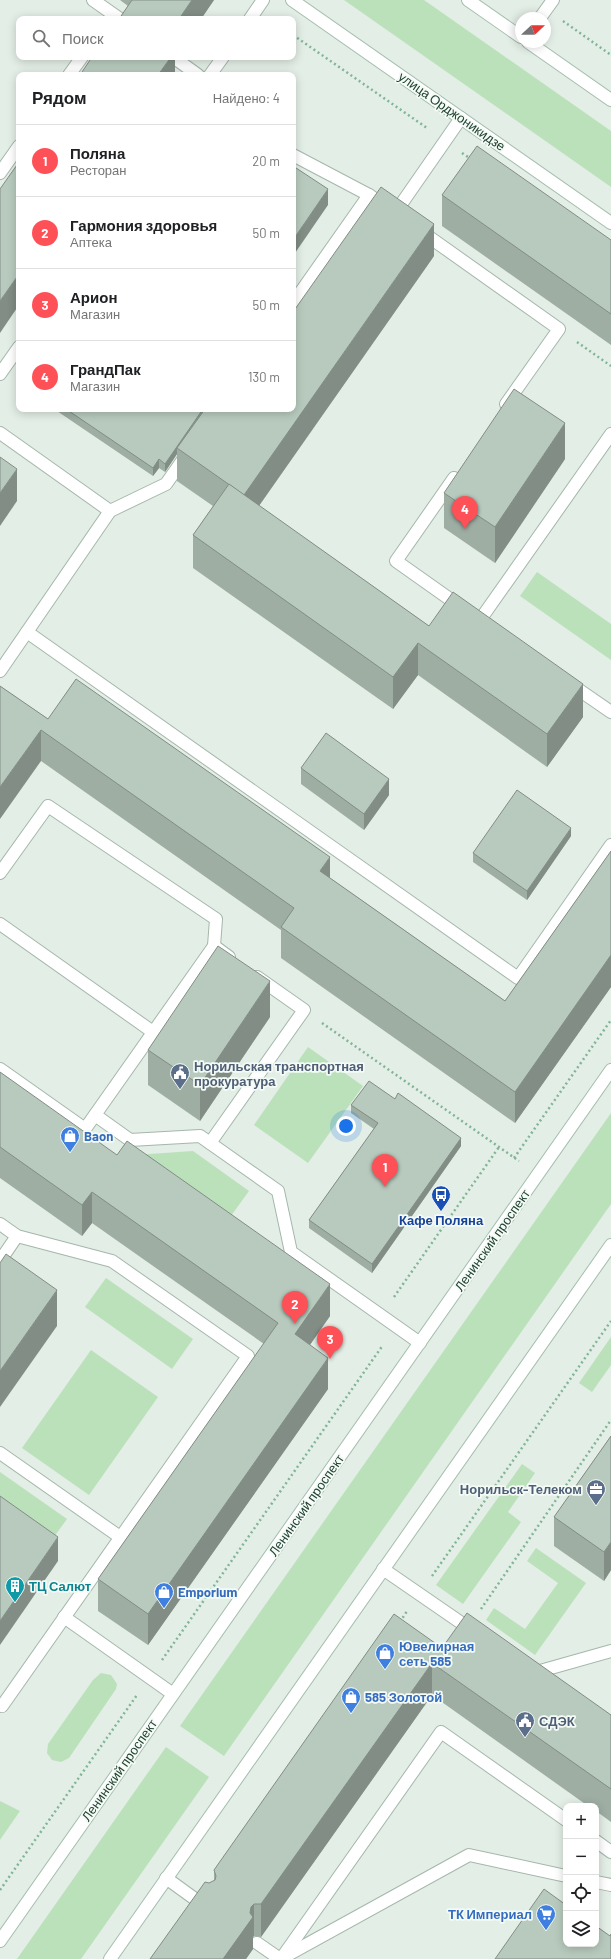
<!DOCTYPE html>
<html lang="ru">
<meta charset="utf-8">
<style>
body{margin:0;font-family:Barlow,sans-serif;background:#f6f6f6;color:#202124}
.controls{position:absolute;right:12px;bottom:12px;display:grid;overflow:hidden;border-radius:8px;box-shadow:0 2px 10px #0003}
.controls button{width:36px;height:36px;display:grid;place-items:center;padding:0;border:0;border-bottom:1px solid #e0e0e0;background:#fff;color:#202124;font:20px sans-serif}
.compass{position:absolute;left:515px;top:12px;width:36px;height:36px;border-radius:50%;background:#fff;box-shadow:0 2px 10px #0003;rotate:68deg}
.you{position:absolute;left:346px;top:1126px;width:14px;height:14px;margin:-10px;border:3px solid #fff;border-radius:50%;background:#1a73e8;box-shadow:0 0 0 6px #1a73e833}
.badge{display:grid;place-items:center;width:26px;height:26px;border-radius:50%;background:#fe5157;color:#fff;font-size:13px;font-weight:700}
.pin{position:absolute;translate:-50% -33px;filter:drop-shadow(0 1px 2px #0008)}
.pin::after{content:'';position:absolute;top:21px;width:14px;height:12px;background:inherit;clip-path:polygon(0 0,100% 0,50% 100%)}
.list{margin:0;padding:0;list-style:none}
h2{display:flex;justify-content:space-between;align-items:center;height:52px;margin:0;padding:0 16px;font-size:17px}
h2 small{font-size:13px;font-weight:400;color:#757577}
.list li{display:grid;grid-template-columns:26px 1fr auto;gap:12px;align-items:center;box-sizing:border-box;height:72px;padding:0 16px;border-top:1px solid #e0e0e0}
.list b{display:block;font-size:15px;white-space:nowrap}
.list p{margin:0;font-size:13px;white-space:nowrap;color:#757577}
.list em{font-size:13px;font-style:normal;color:#757577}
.icon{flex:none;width:22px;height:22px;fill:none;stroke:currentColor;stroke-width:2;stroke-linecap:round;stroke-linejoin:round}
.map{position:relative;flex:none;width:611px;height:1959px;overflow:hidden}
.search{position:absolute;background:#fff;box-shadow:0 2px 10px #0003;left:16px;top:16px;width:280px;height:44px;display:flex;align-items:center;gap:10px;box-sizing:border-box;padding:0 14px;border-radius:8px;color:#757577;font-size:15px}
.panel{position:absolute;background:#fff;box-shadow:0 2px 10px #0003;left:16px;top:72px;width:280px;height:340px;border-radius:8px}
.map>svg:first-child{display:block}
.green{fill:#bbe1ba}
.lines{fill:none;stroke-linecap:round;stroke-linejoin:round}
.lane-casing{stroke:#a5b7ac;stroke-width:14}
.street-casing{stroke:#a5b7ac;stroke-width:14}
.secondary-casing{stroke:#a4beae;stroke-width:14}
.path{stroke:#81b596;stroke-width:2.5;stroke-dasharray:2 3;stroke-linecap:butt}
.lane{stroke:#fff;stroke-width:12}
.street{stroke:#fff;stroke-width:12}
.secondary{stroke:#fff;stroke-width:12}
.wall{fill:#9eaea3}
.shaded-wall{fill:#818d85}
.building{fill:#b8cabe;stroke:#818d85}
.labels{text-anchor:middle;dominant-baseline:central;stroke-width:3.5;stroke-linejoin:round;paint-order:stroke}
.street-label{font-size:13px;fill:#214230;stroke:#f4faf6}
.service-label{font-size:13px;font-weight:bold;fill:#4e5e75;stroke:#f4faf6;text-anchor:start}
.shop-label{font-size:13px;font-weight:bold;fill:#366cbe;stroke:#f4faf6;text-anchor:start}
.transit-label{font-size:13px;font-weight:bold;fill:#164399;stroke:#f4faf6}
.culture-label{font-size:13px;font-weight:bold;fill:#0d838f;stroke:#f4faf6;text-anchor:start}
</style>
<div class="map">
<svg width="611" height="1959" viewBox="0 0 611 1959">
<rect width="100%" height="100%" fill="#e3eee6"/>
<g class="green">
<path d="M344,0H424L611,131V187Z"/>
<path d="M537,572L611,624V660L520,596Z"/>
<path d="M308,1047L363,1086L308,1163L254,1125Z"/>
<path d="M611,1113V1204L224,1756L180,1726Z"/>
<path d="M193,1151L249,1191L228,1220L135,1155Z"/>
<path d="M106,1278L193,1339L172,1369L85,1307Z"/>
<path d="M611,1337V1365L592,1392L579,1383Z"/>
<path d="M91,1350L158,1397L89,1495L22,1448Z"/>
<path d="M522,1464L535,1473L508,1512L521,1522L463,1604L436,1585Z"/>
<path d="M0,1472L67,1519L46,1548L0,1516Z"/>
<path d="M536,1548L586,1583L535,1655L486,1620L494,1608L525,1629L558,1583L527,1561Z"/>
<path d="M101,1673L111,1675L117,1684L116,1689L69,1758L61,1762L52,1760L47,1753L48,1744L93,1680Z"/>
<path d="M166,1747L209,1777L81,1959H17Z"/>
<path d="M0,1801L20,1811L0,1840Z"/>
</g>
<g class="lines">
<g class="lane-casing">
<g id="lane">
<path d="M93,0L120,19"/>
<path d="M250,19L263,0"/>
<path d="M173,57L198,75"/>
<path d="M69,75L82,57"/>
<path d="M210,75L223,57"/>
<path d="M293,155L369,195L385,206"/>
<path d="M0,173L19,146"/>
<path d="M395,213L461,118"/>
<path d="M422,232L559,329L506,404"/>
<path d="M293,303L369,195"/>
<path d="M0,374L19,347"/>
<path d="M0,433L110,511"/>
<path d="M454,478L396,561L461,607"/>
<path d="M480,620L611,434"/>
<path d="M27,632L518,978L611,845"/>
<path d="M0,671L110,511L166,484L187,454"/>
<path d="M569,683L611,712"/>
<path d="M0,873L48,806L216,919L214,946"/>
<path d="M0,924L153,1032"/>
<path d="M0,1069L85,1129L214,946L229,957"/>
<path d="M95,1115L130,1140L200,1136L278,1191L291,1252L420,1343"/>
<path d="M210,1143L304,1010L257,977"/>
<path d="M0,1224L17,1236L112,1261L248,1356L2,1706L0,1705"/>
<path d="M0,1261L17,1236"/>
<path d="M0,1453L120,1537"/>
<path d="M383,1569L473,1631"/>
<path d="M64,1617L173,1694"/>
<path d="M531,1671L533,1673L611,1651"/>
<path d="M596,1841L611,1852"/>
<path d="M166,1878L206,1907"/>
<path d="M596,1882L611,1885"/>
<path d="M257,1943L280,1959"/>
<path d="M284,1957L469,1855L566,1876"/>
<path d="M281,1959L441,1732L566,1820"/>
</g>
</g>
<g class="street-casing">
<path id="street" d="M540,18L553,0"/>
</g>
<g class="secondary-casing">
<g id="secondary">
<path d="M292,0L611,223"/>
<path d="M468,0L521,37"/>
<path d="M528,42L611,100"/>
<path d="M0,1941L611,1070"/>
<path d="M110,1959L611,1245"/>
</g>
</g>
<g class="path">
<path d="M563,21L611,55"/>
<path d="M293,35L427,128"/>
<path d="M462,153L471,159"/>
<path d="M577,342L611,366"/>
<path d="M322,1023L519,1161"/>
<path d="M514,1158L611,1020"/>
<path d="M394,1297L499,1147"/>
<path d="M432,1576L611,1321"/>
<path d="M481,1609L611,1420"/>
<path d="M400,1622L407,1611"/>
<path d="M162,1660L383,1345"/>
<path d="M0,1890L137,1695"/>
</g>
<use href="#lane" class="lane"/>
<use href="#street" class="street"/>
<use href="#secondary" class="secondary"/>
</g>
<g class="wall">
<path d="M120,0H214L201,19H119L128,6Z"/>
<path d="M442,195L611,240V345L442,226Z"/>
<path d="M434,256L259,506L429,626L583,717L547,767L418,675L393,709L193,568V535L213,506L177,481V454L165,472L159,468L153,476L54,409H293Z"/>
<path d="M565,459L495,563L444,528V493Z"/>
<path d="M0,686L48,719L330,878L505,1001L611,851V987L515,1123L281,958V930L41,761Z"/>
<path d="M301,768L389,795L364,830L301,784Z"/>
<path d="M571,836L527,900L473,862V853Z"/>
<path d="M270,1017L200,1121L148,1085V1050Z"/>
<path d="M0,1072L330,1316L310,1345L328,1389L148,1645L98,1611V1579L264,1344L92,1223L82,1236L0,1178Z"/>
<path d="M351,1105L461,1146L372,1273L309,1228V1220L374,1129L351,1113Z"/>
<path d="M611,1436V1570L604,1581L554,1546V1517Z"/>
<path d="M442,1648L611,1715V1822L596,1811V1806H588L432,1695L261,1937L254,1936L253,1937V1949L246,1959H150L209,1883L214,1881V1870Z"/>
</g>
<g class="shaded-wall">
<path d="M192,0H214L201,19H179Z"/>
<path d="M171,57H175V75H158Z"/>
<path d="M328,189V205L293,256V240Z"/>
<path d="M434,224V256L244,527V495Z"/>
<path d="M19,274V305L0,333V301Z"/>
<path d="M203,409H204L177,448V454L165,472V464Z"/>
<path d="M565,423V459L495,563V527Z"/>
<path d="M159,459V468L153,476V468Z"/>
<path d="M17,469V501L0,526V493Z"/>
<path d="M418,643V675L393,709V677Z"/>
<path d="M583,684V717L547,767V734Z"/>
<path d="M41,730V761L0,819V787Z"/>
<path d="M389,779V795L364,830V814Z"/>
<path d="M571,828V836L527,900V891Z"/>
<path d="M330,857V889L320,871Z"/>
<path d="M611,955V987L515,1123V1092Z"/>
<path d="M270,981V1017L200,1121V1085Z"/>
<path d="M461,1138V1146L372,1273V1264Z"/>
<path d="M92,1192V1223L82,1236V1205Z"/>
<path d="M330,1284V1316L295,1366V1334Z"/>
<path d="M57,1290V1326L0,1407V1371Z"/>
<path d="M328,1358V1389L148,1645V1614Z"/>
<path d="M58,1537V1561L0,1645V1621Z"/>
<path d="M611,1542V1570L604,1581V1552Z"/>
<path d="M432,1663V1695L261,1937V1904Z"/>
<path d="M254,1904V1936L253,1937V1949L246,1959H223L251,1907Z"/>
</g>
<g class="building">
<path d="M132,0H192L179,19L173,18L172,19H119Z"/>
<path d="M92,57H171L158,75H80Z"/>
<path d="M477,146L611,240V314L442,195Z"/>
<path d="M19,162V274L0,301V189Z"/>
<path d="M293,166L328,189L293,240Z"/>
<path d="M381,187L434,224L244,495L177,448L205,409H293V312Z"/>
<path d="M514,389L565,423L495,527L444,493Z"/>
<path d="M66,409H203L165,464L159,459L153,468Z"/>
<path d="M0,457L17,469L0,493Z"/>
<path d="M229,484L429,626L453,592L583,684L547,734L418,643L393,677L193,535Z"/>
<path d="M76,679L330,857L320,871L505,1001L611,851V955L515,1092L281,927L294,908L41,730L0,787V686L48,719Z"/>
<path d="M326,733L389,779L364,814L301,768Z"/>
<path d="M517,790L571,828L527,891L473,853Z"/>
<path d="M218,946L270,981L200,1085L148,1050Z"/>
<path d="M0,1072L117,1155L127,1141L330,1284L295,1334L328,1358L148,1614L98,1579L278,1323L92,1192L82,1205L0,1147Z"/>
<path d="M369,1081L395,1099L398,1093L461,1138L372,1264L309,1220L378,1123L351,1105Z"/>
<path d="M6,1254L57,1290L0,1371V1263Z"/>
<path d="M611,1436V1542L604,1552L554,1517Z"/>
<path d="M0,1496L58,1537L0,1621Z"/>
<path d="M467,1613L611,1715V1789L432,1663L261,1904H254L251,1907L250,1913L253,1917L223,1959H150L205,1882L209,1883L215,1880L216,1876L214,1870L394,1614L442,1648Z"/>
<path d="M544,1889L566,1905V1944H596V1926L610,1936L611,1934V1959H495Z"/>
</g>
<defs>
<g id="civic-pin" transform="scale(1)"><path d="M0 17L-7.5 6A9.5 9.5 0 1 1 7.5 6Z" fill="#5c6f8a" stroke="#f4faf6"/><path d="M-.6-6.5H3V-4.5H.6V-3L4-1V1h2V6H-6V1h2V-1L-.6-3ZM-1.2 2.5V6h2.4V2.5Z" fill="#fff"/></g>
<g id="shop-pin" transform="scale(1)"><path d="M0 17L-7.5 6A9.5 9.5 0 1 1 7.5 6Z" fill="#3f7fe0" stroke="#f4faf6"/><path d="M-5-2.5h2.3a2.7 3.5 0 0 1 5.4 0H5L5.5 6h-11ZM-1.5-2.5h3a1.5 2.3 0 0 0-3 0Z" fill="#fff"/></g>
<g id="bus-pin" transform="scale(1)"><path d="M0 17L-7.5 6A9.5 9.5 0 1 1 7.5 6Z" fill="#1a4fb4" stroke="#f4faf6"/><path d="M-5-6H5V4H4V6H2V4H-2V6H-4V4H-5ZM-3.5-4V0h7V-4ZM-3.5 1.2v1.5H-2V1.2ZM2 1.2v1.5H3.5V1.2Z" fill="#fff"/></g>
<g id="office-pin" transform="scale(1)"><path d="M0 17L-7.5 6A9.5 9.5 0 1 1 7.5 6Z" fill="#5c6f8a" stroke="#f4faf6"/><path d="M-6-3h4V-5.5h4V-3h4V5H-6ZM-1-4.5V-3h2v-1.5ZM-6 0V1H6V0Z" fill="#fff"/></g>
<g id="building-pin" transform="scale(1)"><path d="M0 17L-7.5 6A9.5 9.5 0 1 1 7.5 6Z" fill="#0f9aa8" stroke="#f4faf6"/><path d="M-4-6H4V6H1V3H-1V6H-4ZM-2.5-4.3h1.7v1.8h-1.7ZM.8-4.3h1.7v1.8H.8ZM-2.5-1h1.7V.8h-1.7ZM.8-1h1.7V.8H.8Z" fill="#fff"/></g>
<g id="supermarket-pin" transform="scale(1)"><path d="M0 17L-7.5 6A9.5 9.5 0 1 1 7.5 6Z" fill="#3f7fe0" stroke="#f4faf6"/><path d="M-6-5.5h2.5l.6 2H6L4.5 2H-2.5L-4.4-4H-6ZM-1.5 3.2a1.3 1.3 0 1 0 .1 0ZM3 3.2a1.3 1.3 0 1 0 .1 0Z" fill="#fff"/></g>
</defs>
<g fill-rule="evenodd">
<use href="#civic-pin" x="180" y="1073"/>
<use href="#shop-pin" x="70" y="1136"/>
<use href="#bus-pin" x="441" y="1195"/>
<use href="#office-pin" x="596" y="1489"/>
<use href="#building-pin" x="15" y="1586"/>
<use href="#shop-pin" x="164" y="1592"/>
<use href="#shop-pin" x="385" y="1653"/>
<use href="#shop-pin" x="351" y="1697"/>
<use href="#civic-pin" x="525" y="1721"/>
<use href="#supermarket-pin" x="546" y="1914"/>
</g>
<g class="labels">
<g class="street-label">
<text transform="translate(452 111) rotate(35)">улица Орджоникидзе</text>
<text transform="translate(492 1240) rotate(-55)">Ленинский проспект</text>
<text transform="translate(306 1505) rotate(-55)">Ленинский проспект</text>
<text transform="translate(119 1770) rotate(-55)">Ленинский проспект</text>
</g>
<g class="service-label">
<text x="194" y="1066">Норильская транспортная<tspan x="194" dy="15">прокуратура</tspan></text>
<text x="582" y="1489" text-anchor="end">Норильск-Телеком</text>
<text x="539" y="1721">СДЭК</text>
</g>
<g class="shop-label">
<text x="84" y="1136">Baon</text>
<text x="178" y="1592">Emporium</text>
<text x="399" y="1646">Ювелирная<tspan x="399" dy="15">сеть 585</tspan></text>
<text x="365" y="1697">585 Золотой</text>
<text x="532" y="1914" text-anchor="end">ТК Империал</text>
</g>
<g class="transit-label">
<text x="441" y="1220">Кафе Поляна</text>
</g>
<g class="culture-label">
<text x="29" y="1586">ТЦ Салют</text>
</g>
</g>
</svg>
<div class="controls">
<button>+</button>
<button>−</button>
<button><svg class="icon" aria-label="locate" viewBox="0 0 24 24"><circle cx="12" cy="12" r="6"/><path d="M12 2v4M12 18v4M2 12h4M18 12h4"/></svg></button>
<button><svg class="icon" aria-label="layers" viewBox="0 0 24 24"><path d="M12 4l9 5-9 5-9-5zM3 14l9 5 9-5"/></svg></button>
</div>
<svg class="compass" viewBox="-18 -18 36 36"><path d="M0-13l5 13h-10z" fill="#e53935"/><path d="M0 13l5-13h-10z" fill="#757577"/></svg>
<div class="you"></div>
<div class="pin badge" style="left:385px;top:1187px">1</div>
<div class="pin badge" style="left:295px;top:1324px">2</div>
<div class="pin badge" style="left:330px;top:1359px">3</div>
<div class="pin badge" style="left:465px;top:529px">4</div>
<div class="search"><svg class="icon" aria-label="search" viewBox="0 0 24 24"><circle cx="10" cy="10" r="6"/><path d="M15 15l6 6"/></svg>Поиск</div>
<section class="panel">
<h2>Рядом<small>Найдено: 4</small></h2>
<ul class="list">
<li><span class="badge">1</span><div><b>Поляна</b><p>Ресторан</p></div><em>20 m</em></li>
<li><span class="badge">2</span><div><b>Гармония здоровья</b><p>Аптека</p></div><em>50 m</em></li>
<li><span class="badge">3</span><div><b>Арион</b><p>Магазин</p></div><em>50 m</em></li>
<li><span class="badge">4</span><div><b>ГрандПак</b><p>Магазин</p></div><em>130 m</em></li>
</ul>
</section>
</div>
